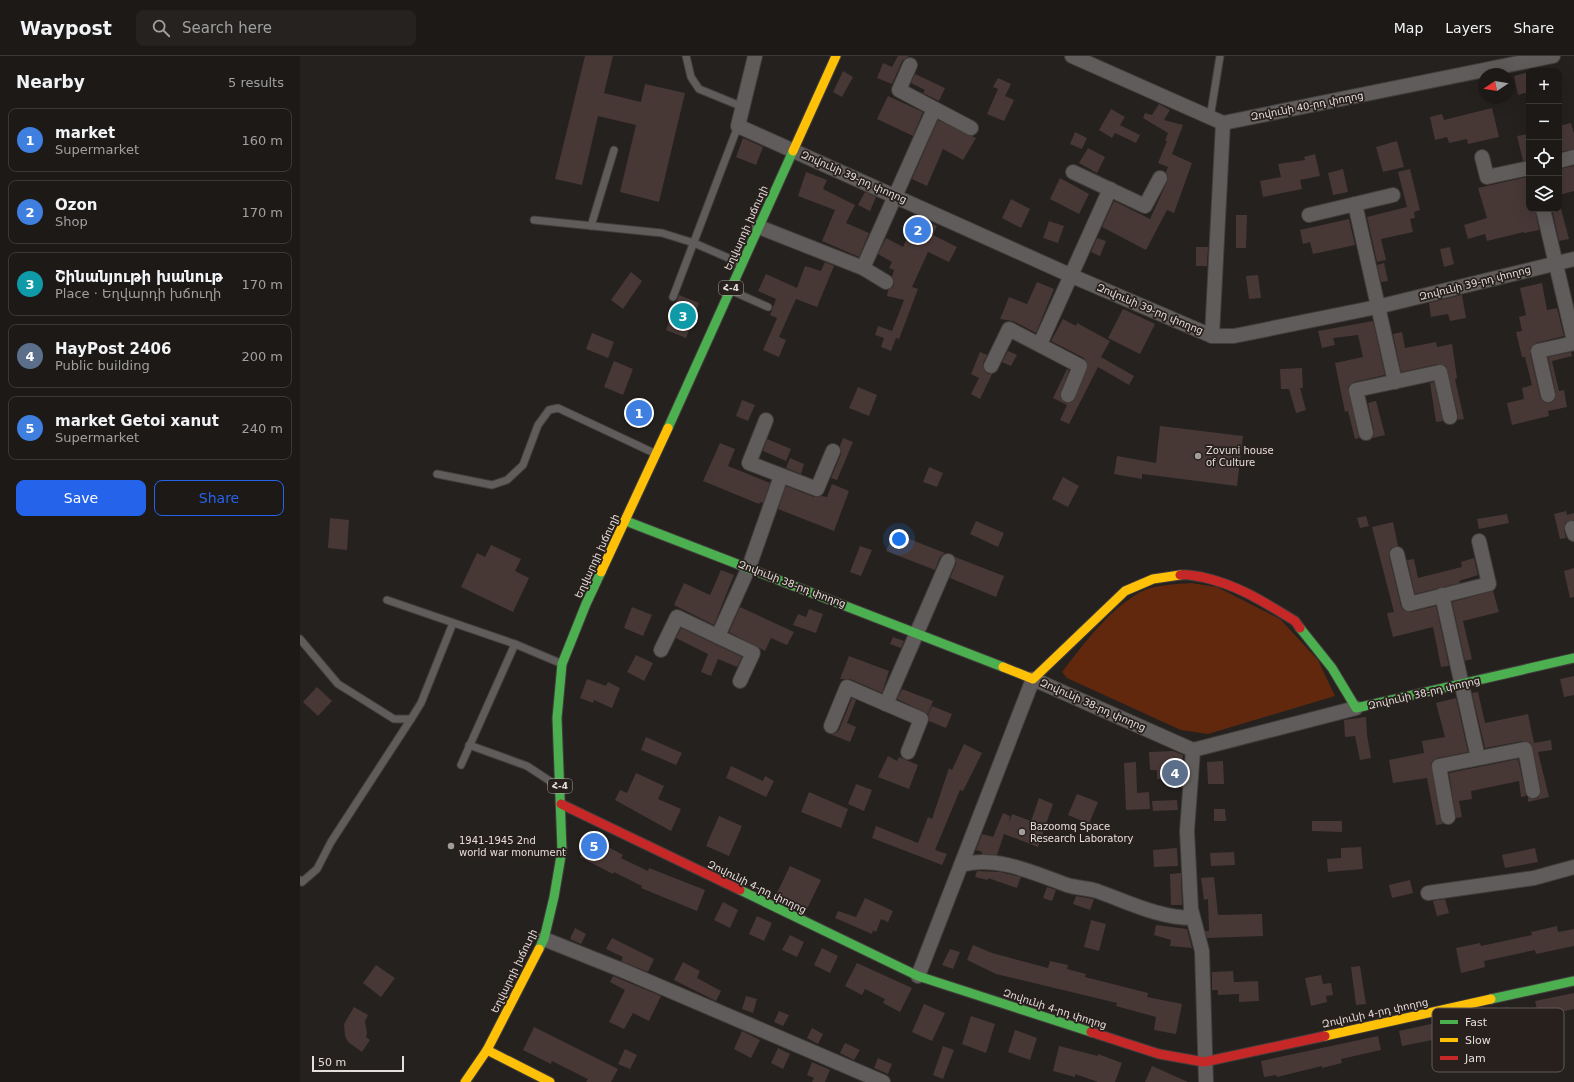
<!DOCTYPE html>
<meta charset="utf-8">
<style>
body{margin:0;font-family:"DejaVu Sans","Noto Sans Armenian",sans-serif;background:#252220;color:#f1f3f6}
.controls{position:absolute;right:12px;top:12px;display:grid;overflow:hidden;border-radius:8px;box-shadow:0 4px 16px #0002}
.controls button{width:36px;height:36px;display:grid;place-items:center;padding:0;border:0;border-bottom:1px solid #3a3836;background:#1c1917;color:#f1f3f6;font:20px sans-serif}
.compass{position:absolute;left:1178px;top:12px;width:36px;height:36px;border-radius:50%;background:#1c1917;box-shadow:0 4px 16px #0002;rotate:258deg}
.scale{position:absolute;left:12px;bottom:10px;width:92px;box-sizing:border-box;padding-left:4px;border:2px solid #e4dedc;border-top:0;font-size:11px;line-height:14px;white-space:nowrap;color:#e4dedc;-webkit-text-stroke:3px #28201c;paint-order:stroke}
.you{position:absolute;left:599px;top:483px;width:14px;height:14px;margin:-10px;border:3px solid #fff;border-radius:50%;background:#1a73e8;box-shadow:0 0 0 6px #1a73e833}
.badge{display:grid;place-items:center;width:26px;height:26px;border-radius:50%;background:#2563eb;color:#fff;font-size:13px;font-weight:700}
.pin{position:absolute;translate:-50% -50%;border:2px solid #fff;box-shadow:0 1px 4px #0006}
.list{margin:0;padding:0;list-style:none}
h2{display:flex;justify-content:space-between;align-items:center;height:52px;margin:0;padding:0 16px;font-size:17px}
h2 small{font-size:13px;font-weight:400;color:#a0a0a1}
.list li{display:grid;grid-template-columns:26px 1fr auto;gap:12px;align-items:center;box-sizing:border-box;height:64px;margin:0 8px 8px;padding:0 8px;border:1px solid #3a3836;border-radius:8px}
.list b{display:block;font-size:15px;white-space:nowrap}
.list p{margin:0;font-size:13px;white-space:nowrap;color:#a0a0a1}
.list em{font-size:13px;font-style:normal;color:#a0a0a1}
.actions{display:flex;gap:8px;padding:12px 16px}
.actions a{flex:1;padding:9px 0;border:1px solid #2563eb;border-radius:8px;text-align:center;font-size:14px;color:#2563eb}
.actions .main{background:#2563eb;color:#fff}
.icon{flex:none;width:22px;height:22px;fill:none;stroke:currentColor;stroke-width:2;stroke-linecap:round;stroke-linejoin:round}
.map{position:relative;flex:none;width:1274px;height:1026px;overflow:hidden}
header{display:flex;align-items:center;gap:24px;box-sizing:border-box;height:56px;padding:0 20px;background:#1c1917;border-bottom:1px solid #3a3836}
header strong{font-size:19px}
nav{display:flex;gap:22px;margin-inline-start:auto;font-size:14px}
.search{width:280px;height:36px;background:#252220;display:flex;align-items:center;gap:10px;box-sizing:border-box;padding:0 14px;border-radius:8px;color:#a0a0a1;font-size:15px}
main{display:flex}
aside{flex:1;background:#1c1917}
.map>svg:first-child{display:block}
.green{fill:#62280e}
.building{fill:#473836}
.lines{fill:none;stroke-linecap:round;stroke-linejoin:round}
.lane-casing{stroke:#413d3b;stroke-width:9}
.street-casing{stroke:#413d3b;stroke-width:16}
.fast-casing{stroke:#413d3b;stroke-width:11}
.slow-casing{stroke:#413d3b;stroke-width:11}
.jam-casing{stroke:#413d3b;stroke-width:11}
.lane{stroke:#605c5b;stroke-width:7}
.street{stroke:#605c5b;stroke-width:14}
.fast{stroke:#4caf50;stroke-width:9}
.slow{stroke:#ffc107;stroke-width:9}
.jam{stroke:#c62828;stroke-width:9}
.poi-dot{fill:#a19c9a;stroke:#28201c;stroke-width:1.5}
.labels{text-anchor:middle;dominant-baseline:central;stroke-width:3.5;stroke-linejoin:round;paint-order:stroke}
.shield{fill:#28201c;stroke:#aca5a2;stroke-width:1}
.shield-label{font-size:9px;font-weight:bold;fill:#e4dedc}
.street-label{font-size:10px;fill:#e4dedc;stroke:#28201c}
.poi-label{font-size:10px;fill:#e4dedc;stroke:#28201c;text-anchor:start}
.key{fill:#28201c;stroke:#605956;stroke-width:1}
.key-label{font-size:11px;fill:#e4dedc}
</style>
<header>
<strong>Waypost</strong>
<div class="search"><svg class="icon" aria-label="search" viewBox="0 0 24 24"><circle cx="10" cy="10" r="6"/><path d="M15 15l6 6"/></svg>Search here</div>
<nav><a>Map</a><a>Layers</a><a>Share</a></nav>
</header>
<main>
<aside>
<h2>Nearby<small>5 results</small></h2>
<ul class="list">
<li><span class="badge" style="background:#3f7fe0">1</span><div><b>market</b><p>Supermarket</p></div><em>160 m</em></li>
<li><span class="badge" style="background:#3f7fe0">2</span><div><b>Ozon</b><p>Shop</p></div><em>170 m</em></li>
<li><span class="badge" style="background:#0f9aa8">3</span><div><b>Շինանյութի խանութ</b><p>Place · Եղվարդի խճուղի</p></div><em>170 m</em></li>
<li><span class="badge" style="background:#5c6f8a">4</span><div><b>HayPost 2406</b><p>Public building</p></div><em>200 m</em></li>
<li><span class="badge" style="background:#3f7fe0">5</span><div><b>market Getoi xanut</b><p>Supermarket</p></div><em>240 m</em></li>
</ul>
<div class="actions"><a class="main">Save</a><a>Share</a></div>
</aside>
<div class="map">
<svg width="1274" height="1026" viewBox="0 0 1274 1026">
<rect width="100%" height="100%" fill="#25211f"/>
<path class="green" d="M891,527L917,531L980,563L1018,604L1035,640L908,678L881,674L767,622L762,616C784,588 812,549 845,534C857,529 878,528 891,527Z"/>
<g class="building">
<path d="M285,0H313L304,37L341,46L345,28L385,37L359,146L320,136L336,69L298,60L282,129L255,123Z"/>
<path d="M598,0H609L602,5L592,28L577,22L583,7L592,11Z"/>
<path d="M543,15L553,21L542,41L533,36Z"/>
<path d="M1226,17L1229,36L1218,39L1214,20Z"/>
<path d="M615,18L645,32L639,45L623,37L625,34L611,27Z"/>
<path d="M698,22L711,28L705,40L714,44L704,65L687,58L698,33L693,31Z"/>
<path d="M588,40L623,56L613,80L577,63Z"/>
<path d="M859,48L870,54L864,64L883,69L872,98L892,107L874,157L867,154L846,194L802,171L814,145L850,163L867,126L868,121L866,116L868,111L858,107L867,85H865L868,77L843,62L845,57L852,59Z"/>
<path d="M1192,52L1199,81L1168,88L1167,83L1149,87L1147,81L1135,84L1130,61L1142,58L1144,64Z"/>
<path d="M811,53L825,61L820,69L840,79L836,87L815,77L812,82L799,74Z"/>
<path d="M638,64L676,82L663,104L643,93L627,130L612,123Z"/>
<path d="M1271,67L1274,78V93L1259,96V70Z"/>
<path d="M775,76L787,82L782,93L770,88Z"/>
<path d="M1229,78V104L1223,105L1217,80Z"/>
<path d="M443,82L463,91L456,109L436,101Z"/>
<path d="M1097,85L1104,111L1083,116L1076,91Z"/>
<path d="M788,92L805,101L797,117L779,107Z"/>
<path d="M1015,98L1020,120L1000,124L1002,133L963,141L960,125L981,121L978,108L1005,104L1004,101Z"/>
<path d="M1274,110V135L1259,139V113Z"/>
<path d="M1043,113L1048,136L1033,139L1028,117Z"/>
<path d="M1110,113L1120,154L1114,156L1115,162L1110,163L1113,176L1081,183L1086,204L1077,206L1067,161L1107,151L1098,116Z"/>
<path d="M506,116L527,124L523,133L555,149L546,167L569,177L559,201L522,185L535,154L498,140Z"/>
<path d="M1227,121L1229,129V153H1235L1239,174L1224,177V176L1187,185L1185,178L1168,183L1164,169L1187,162L1178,132Z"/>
<path d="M760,122L789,138L779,158L750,143Z"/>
<path d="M565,136L576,141L570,155L558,149Z"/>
<path d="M711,143L730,153L721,172L702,162Z"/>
<path d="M1252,153H1261L1269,183L1259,185Z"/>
<path d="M936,159H947L946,192H936Z"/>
<path d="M617,160L637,170L633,179L657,191L649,206L628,196L612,231L618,233L599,283L596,282L591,295L581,291L584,282L575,279L578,270L592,275L604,244L587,240L588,234L593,231L594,227L592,220L594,214L589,212L592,206L578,198L586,182L603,191Z"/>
<path d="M1049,163L1055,189L1013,198L1010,186L1003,188L1000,174Z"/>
<path d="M749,165L764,170L758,187L743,182Z"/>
<path d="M797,182L806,185L800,200L791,196Z"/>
<path d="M896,191H908L907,210H896Z"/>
<path d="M1150,191L1154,208L1144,211L1140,193Z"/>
<path d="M525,206L534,210L517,251L496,243L479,281L486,284L479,301L463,294L477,262L470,259L476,243L458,235L466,218L497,232L505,210L521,215Z"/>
<path d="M1084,207L1088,225L1081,226L1077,209Z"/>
<path d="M331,216L342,225L323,253L311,244Z"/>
<path d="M958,219L961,242L949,243L946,220Z"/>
<path d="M737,226L754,233L736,277L713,265L700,263L709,241L727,248Z"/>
<path d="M1242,227L1247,254L1257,252L1264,280L1236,287L1230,292V297L1240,341L1245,347H1249L1254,345L1256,338L1248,301L1271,296L1272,300L1252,305L1259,335L1264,334L1267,351L1248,355L1249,360L1212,369L1207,347L1224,343L1222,332L1232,329L1225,301H1222L1216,276L1222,275L1219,261L1226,259L1220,232Z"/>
<path d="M379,239L399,247L386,282L366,274Z"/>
<path d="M1162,239L1166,262L1150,265L1148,258L1131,261L1129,247Z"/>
<path d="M823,253L855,268L840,298L808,282Z"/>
<path d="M763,263L776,270L777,267L810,285L801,301L834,320L829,329L798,311L769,368L760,364L767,349L753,342L767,313L769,314L760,340L765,347L773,345L788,310L784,302L751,285Z"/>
<path d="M1073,265L1085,319L1054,326L1048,331L1059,382L1055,383L1048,355L1045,356L1035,307L1063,301L1058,279L1033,282L1035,289L1022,292L1018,275Z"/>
<path d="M1102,276L1105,292L1136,286L1137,291L1152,288L1157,322L1155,323L1164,363L1158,364V359L1146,310L1138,308L1101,316L1093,278Z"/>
<path d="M292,277L314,286L308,302L286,293Z"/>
<path d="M708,295L717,299L711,310L702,306Z"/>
<path d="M680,296L687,299L683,307L684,314L688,318H692L680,343L671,338L679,322L671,318Z"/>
<path d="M314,305L333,313L323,339L304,331Z"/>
<path d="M1002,312L1003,332H1000L1006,354L996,357L989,333H981L980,313Z"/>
<path d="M1134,326L1143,365L1136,366L1130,327Z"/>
<path d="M558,331L577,339L569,360L549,352Z"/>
<path d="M333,343L353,351L345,371L325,363Z"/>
<path d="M442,344L455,349L448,365L436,360Z"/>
<path d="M1076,345L1085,379L1073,382L1074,375L1068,347Z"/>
<path d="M860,370L943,380L937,430L842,418V423L814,418L817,400L856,407Z"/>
<path d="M543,382L553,386L537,424L531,422L541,398L540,390Z"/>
<path d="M467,383L491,393L486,405L463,395Z"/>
<path d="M420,387L435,393L428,410L470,427L463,447L460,446L459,448L403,425Z"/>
<path d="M490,402L504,408L501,418L486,412Z"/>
<path d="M629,411L643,417L637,431L623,426Z"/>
<path d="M763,421L779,430L768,451L752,443Z"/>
<path d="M532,428L549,435L534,475L478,453L486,430L514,441L522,440L527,441Z"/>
<path d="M1266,455L1267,459L1274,457V464L1265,467L1264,474L1266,482L1260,483L1254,458Z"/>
<path d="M1207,458L1209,467L1179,473L1177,463Z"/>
<path d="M1066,460L1069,470L1060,472L1057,462Z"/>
<path d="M30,462L49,464L47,494L28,492Z"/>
<path d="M676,465L704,477L698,491L670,478Z"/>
<path d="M1093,466L1098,490L1091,492L1089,500L1101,550L1103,554L1111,556L1136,550L1149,610L1141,611L1133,571L1093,581L1087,557L1094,556L1072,471Z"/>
<path d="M594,477L645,497L640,501L635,514L586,495Z"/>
<path d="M191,489L221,503L215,515L229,522L213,556L161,531L177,497L185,501Z"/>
<path d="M560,490L572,494L561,520L550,516Z"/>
<path d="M655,501L704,520L696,541L650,522L656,508Z"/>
<path d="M1174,502L1178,519L1159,525L1160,527L1115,538L1107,504L1114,503L1118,522L1162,511L1161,506Z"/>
<path d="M1274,512V541L1270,542L1264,515Z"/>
<path d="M421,514L434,519L414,569L374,549L384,527L410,539Z"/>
<path d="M1193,535L1199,556L1163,565L1172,603L1165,605L1152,546Z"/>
<path d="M332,551L352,559L343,580L324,572Z"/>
<path d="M440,551L494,576L487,589L471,582L465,595L429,576Z"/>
<path d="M509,553L523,558L516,577L493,569L498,558L506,561Z"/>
<path d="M381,572L442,601L437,611L418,603L411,620L401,616L408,598L376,582Z"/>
<path d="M593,581L604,585L601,592L590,588Z"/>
<path d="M336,599L353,607L344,625L327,616Z"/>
<path d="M549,600L589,615L582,637L550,623H540Z"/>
<path d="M1274,620V639L1264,641L1260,623Z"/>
<path d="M287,623L306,630L308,626L320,632L312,652L294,644L293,647L280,642Z"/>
<path d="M17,631L32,645L18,660L3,646Z"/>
<path d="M602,633L633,645L628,658L597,643Z"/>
<path d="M1178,636L1185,667L1228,658L1234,687L1251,684L1252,694L1238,696L1249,741L1228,746V741L1234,743L1238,742L1241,734L1231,687L1223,685L1185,692L1172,637Z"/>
<path d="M552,642L556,644L547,667L556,671L550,686L530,678L536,677L539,674Z"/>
<path d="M1156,642L1168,696L1137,702L1131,707L1140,762L1143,768L1136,769L1127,722L1093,727L1089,704L1124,697L1122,685L1145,681L1136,647Z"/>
<path d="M632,650L652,658L646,672L629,665L628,659Z"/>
<path d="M1066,661L1067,679L1071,702L1060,704L1055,680L1045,681L1044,664Z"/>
<path d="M346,681L382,697L376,709L341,694Z"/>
<path d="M664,688L682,697L663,735L660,734L635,794L647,798L642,809L572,782L576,770L618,787L628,761L632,763L649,712L652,714Z"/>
<path d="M873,695L883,699L882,722L857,723V714H850L849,696Z"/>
<path d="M588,700L597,705L599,701L618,709L609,733L578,721Z"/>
<path d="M1218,703L1226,740L1221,741L1219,725L1171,735L1172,743L1159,745L1162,761L1156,762L1149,717Z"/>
<path d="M923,705L924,728H908L907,706Z"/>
<path d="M836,706L837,737L849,736L850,753L826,754L824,707Z"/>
<path d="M431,710L463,725L465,720L474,725L466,741L426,722Z"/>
<path d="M336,717L364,730L358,743L381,753L371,775L315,744L320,734L327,737Z"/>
<path d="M556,728L572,734L564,755L548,748Z"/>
<path d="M509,736L548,753L541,772L501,756Z"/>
<path d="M777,738L798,746L789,768L768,759Z"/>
<path d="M739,742L753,748L738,791L704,778L697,799L682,798V796L676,794L682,778L693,781L703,757L710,760L709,767L712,758L731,765Z"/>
<path d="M877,744L878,754L853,755L852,745Z"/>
<path d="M914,753H925L926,765H914Z"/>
<path d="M419,760L442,770L429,800L406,790Z"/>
<path d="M1012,765H1042V776L1012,775Z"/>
<path d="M290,781L323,799L321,802L348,815L349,812L405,834L397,855L341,832L342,830L314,816L313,818L280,801Z"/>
<path d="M1061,791L1063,813L1028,816L1027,803L1041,802V792Z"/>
<path d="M877,792L878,810L854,811L853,794Z"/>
<path d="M1235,792L1238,806L1205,812L1202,799Z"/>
<path d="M934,796L935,809L911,810L910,797Z"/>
<path d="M490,810L521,824L507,853L476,839Z"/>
<path d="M677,815L700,816L721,821L717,832L688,822V824L675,821Z"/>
<path d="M881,817L882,849H871L870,818Z"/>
<path d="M914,821L918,859L962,858L963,880L907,882L905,875H909L908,843L904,844L901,822Z"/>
<path d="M1110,824L1113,837L1092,842L1089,829Z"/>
<path d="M747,831L756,834L752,845L743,842Z"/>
<path d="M776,840L794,843L790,854L773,848Z"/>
<path d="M565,842L593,855L588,866L581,863L576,876L573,874L572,878L535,862L538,855L556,861Z"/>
<path d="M1145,843L1149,857L1137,860L1133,845Z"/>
<path d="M423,846L438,854L430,872L414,864Z"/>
<path d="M457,860L472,867L464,885L449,878Z"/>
<path d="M791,864L806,868L799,895L784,891Z"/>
<path d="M856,869L887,873L892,892L870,890L871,884L854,879Z"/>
<path d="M1257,870L1258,876L1274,873V890L1236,898L1235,894L1184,905L1185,911L1161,917L1156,892L1180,887L1181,890L1232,879L1231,876Z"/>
<path d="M275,872L286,878L281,888L270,883Z"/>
<path d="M490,879L504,886L497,901L482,894Z"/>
<path d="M312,882L354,903L348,916L321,905L323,901L306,893Z"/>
<path d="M673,889L692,897L748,912L750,905L768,909L767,913L786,918L785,921L848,937L847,941L882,948L876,978L854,974L856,961L816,950L817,947L696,918L667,904Z"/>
<path d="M522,892L538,900L530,917L514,909Z"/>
<path d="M650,893L660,896L653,913L642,909Z"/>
<path d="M383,906L400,915L397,922L421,935L416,945L374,924Z"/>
<path d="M557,907L612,932L600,956L583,947L585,943L565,933L562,939L545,930Z"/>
<path d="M76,909L95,922L81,941L63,927Z"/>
<path d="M1060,910L1066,948L1056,949L1051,911Z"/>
<path d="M933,915L934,926L958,925L959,945L939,946V938L918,939V934H912V916Z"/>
<path d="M1021,919L1023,928L1031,927L1033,939L1026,940L1027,946L1011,950L1005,922Z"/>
<path d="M313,920L361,940L349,965L333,957L324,973L309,966L325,934L310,926Z"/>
<path d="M1274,937V953L1257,957L1258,962L1240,966L1235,945Z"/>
<path d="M446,940L457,943L453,957L442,953Z"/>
<path d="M624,948L645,957L632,985L612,976Z"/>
<path d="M54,951L68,959L65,965L67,977L66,981L70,984L62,996L48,986L45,980L44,968Z"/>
<path d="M1208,951L1210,957L1213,956L1216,971L1184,978L1183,974L1102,990L1099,975Z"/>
<path d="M479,955L489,959L483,970L474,966Z"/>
<path d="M671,960L695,968L686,997L662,988Z"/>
<path d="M234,971L318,1013L311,1026H286L288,1023L252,1005L251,1008L223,994Z"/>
<path d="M512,972L523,978L518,988L507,982Z"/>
<path d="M715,974L737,982L730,1004L708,996Z"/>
<path d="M442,975L460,984L451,1002L434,993Z"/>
<path d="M1078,980L1081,994L1041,1003L1042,1007L1022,1012V1010L977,1021L976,1019L964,1021L961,1005Z"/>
<path d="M545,987L560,994L554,1004L540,997Z"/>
<path d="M643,990L654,994L643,1023L633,1019Z"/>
<path d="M759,990L798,1000V998L822,1007L815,1026H798L775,1018V1021L753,1015Z"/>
<path d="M478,992L490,998L483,1013L471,1007Z"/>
<path d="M325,993L337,999L330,1013L318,1008Z"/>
<path d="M578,1002L592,1008L588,1018L574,1012Z"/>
<path d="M512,1006L530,1014L525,1026H512L514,1022L507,1019Z"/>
<path d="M852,1010L888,1026H845Z"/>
</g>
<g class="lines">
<g class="lane-casing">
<g id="lane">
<path d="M386,0L391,21L399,33L443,51"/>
<path d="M910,62L920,0"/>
<path d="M234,164L362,177L394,187L440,207"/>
<path d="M291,170L314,94"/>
<path d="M432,235L468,251"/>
<path d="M373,241L438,70"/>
<path d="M137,418L192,429L207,424L223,409L238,369L249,354L258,352L354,397"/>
<path d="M87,544L215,588"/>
<path d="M0,583L38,628L94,663H111"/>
<path d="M169,689L227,710L256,729"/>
<path d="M161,709L215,588L260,607"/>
<path d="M0,824L2,826L17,813L31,786L111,663L121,647L153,567"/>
</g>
</g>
<g class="street-casing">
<g id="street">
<path d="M455,0L438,70L772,220L912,280H934L1077,251L1274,203"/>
<path d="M772,0L923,67L1253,0"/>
<path d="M610,9L599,34L671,72"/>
<path d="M1182,101L1187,121L1229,112"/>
<path d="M1259,105L1274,101"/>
<path d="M773,116L845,150L860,122"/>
<path d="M1055,148L1095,326"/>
<path d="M1243,153L1274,285"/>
<path d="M1009,159L1093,139"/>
<path d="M459,171L563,212L586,226"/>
<path d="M563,212L634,53"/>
<path d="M912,280L923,67"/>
<path d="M740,288L810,133"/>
<path d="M691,310L709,273L780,310L768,339"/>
<path d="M1248,339L1238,295L1274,287"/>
<path d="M466,364L449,407L517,433L533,395"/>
<path d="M1066,377L1056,334L1140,316L1150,361"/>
<path d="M1272,472L1274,478"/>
<path d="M1097,498L1109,548L1189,528L1179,485"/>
<path d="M1142,539L1178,702"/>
<path d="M418,580L449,511L481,420"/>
<path d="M361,594L377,561L453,597L440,625"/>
<path d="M586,648L648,505"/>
<path d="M531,670L547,631L621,663L608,696"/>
<path d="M893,694L887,775L891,853L902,895L906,1026"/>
<path d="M1148,761L1139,710L1225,693L1233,735"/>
<path d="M661,809C696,799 734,817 767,829C777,832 787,832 797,835C828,846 859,862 893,862"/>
<path d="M1128,837L1234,822L1274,811"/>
<path d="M244,883L324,915L583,1026"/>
<path d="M618,920L733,623L893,694L1056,652"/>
</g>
</g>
<g class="fast-casing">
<g id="fast">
<path d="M368,372L493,95"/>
<path d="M326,465L703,611"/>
<path d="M1000,572L1032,612L1056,652L1274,602"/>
<path d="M440,834L618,920L791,976"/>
<path d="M239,893L244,883L254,841L262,794L257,662L262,608L286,548L301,516"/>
<path d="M1191,943L1274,925"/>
</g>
</g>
<g class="slow-casing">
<g id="slow">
<path d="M493,95L536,0"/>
<path d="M301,516L368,372"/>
<path d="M703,611L733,623L825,535L853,523L880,519"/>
<path d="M1025,980L1191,943"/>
<path d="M187,994L250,1026"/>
<path d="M165,1026L187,994L239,893"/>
</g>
</g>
<g class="jam-casing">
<g id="jam">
<path d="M880,519C888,518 894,520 902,521C938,529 964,546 995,565L1000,572"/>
<path d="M261,748L440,834"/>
<path d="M791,976L859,998L904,1006L1025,980"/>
</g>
</g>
<use href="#lane" class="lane"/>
<use href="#street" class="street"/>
<use href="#fast" class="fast"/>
<use href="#slow" class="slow"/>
<use href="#jam" class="jam"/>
</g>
<g class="poi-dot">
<circle cx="898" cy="400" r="4"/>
<circle cx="722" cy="776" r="4"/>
<circle cx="151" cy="790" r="4"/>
</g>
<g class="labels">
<g class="shield">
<rect x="419" y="225" width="24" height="14" rx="3"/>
<rect x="248" y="723" width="24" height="14" rx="3"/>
</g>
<g class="shield-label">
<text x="431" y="232">Հ-4</text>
<text x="260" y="730">Հ-4</text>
</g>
<g class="street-label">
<text transform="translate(1007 50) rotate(-11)">Զովունի 40-րդ փողոց</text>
<text transform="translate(554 121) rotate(24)">Զովունի 39-րդ փողոց</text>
<text transform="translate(446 172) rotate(-66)">Եղվարդի խճուղի</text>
<text transform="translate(1175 227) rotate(-14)">Զովունի 39-րդ փողոց</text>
<text transform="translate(850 253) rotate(23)">Զովունի 39-րդ փողոց</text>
<text transform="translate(297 500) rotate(-65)">Եղվարդի խճուղի</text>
<text transform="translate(492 528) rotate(21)">Զովունի 38-րդ փողոց</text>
<text transform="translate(1124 637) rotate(-13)">Զովունի 38-րդ փողոց</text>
<text transform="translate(793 649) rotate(24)">Զովունի 38-րդ փողոց</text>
<text transform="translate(457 831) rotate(26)">Զովունի 4-րդ փողոց</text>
<text transform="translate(214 915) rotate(-64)">Եղվարդի խճուղի</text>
<text transform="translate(755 953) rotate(18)">Զովունի 4-րդ փողոց</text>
<text transform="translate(1075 957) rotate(-12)">Զովունի 4-րդ փողոց</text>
</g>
<g class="poi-label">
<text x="906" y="394">Zovuni house<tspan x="906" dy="12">of Culture</tspan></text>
<text x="730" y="770">Bazoomq Space<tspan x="730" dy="12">Research Laboratory</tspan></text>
<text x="159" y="784">1941-1945 2nd<tspan x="159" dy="12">world war monument</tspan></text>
</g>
</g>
<rect x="1132" y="952" width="132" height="64" rx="6" class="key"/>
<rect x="1140" y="964" width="18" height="4" fill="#4caf50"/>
<rect x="1140" y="982" width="18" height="4" fill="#ffc107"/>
<rect x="1140" y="1000" width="18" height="4" fill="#c62828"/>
<g class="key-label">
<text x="1165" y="970">Fast</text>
<text x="1165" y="988">Slow</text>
<text x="1165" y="1006">Jam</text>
</g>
</svg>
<div class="controls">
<button>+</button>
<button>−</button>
<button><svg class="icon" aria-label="locate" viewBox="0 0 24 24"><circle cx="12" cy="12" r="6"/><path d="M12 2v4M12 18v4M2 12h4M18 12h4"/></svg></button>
<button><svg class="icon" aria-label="layers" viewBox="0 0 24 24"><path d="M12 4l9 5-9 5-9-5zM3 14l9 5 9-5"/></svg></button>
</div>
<svg class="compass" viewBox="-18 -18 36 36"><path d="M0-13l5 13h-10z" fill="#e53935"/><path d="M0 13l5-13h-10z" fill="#a0a0a1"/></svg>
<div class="scale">50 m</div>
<div class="you"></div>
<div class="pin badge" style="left:339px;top:357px;background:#3f7fe0">1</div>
<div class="pin badge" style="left:618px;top:174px;background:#3f7fe0">2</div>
<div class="pin badge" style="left:383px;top:260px;background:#0f9aa8">3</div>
<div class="pin badge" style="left:875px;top:717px;background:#5c6f8a">4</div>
<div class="pin badge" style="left:294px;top:790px;background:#3f7fe0">5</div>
</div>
</main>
